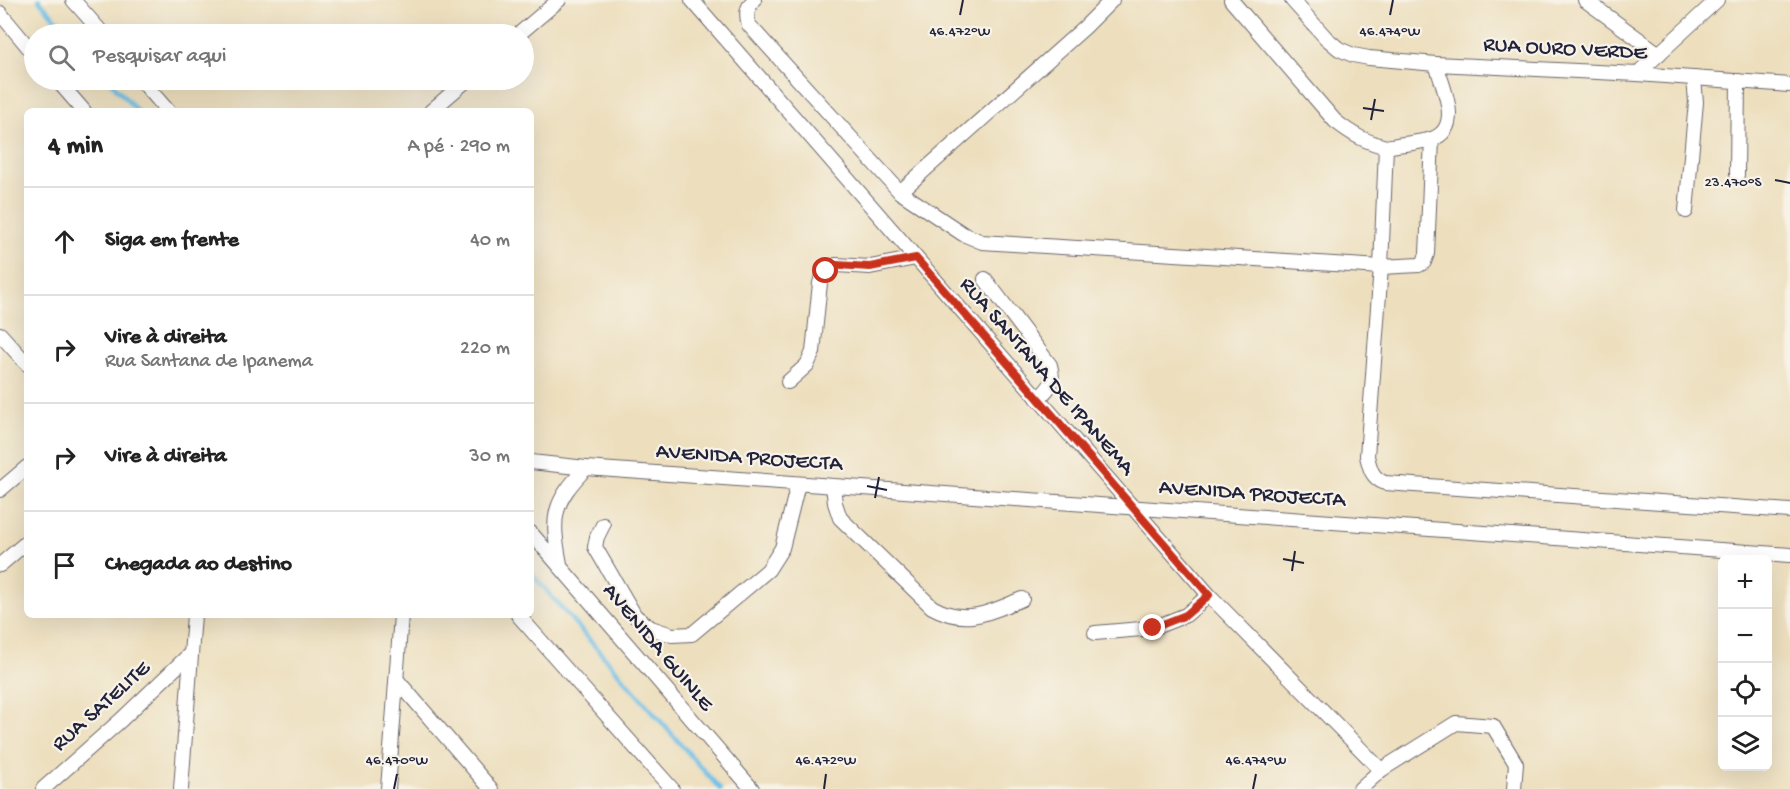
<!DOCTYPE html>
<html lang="pt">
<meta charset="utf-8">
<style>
body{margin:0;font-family:"Gochi Hand",sans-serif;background:#f6f6f6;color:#222}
.controls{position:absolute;right:18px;bottom:18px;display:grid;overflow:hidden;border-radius:9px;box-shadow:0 6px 24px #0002}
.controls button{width:54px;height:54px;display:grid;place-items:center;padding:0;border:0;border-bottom:2px solid #e0e0e0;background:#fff;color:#222;font:30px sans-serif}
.stop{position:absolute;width:18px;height:18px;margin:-14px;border:4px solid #c8321e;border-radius:50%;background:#fff}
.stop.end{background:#c8321e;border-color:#fff;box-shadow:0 2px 6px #0008}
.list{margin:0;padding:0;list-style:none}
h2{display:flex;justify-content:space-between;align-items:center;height:78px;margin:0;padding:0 24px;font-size:26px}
h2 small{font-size:20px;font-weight:400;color:#767676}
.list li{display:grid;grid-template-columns:39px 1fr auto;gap:18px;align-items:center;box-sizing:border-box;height:108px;padding:0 24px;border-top:2px solid #e0e0e0}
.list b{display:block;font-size:22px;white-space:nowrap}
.list p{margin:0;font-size:20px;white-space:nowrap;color:#767676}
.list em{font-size:20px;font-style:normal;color:#767676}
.icon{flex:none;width:33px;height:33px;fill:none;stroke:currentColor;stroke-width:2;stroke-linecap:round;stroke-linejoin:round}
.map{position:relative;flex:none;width:1790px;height:789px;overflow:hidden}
.search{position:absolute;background:#fff;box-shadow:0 6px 24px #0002;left:24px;top:24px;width:510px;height:66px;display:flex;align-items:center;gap:15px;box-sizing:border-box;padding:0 21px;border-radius:33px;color:#767676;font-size:22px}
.panel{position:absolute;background:#fff;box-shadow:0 6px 24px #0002;left:24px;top:108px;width:510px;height:510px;border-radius:9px}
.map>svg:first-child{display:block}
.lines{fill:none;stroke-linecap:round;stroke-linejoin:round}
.stream{stroke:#6cc0e8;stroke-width:4.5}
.minor-casing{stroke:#696469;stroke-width:16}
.minor{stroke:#fff;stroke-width:14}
.route{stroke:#c8321e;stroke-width:8}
.ticks{fill:none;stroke:#22223b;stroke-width:2}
.labels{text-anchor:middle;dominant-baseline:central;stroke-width:4.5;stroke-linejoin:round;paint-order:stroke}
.street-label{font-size:22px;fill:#22223b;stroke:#f7f3e8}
.ticks-label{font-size:15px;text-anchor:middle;fill:#22223b;stroke:#f7f3e8;stroke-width:4.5;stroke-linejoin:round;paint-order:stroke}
</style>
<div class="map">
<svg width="1790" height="789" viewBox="0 0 1790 789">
<rect width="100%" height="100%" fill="#f7f3e8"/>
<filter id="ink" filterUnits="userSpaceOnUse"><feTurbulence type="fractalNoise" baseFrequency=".0167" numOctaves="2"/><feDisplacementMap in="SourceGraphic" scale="12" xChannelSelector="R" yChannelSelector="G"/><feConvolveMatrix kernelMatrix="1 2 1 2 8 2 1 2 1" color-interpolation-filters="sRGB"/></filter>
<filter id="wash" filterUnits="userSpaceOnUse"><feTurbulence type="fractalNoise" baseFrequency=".008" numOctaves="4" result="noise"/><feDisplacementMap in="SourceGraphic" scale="24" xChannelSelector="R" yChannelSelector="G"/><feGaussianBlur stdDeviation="1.35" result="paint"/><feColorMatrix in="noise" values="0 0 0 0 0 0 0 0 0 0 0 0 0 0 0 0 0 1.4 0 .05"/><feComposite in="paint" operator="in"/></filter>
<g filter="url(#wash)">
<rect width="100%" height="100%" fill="#eddfbe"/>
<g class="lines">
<g class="stream">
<path d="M39,0L69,34"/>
<path d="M109,80L137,111"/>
<path d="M531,573L720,789"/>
</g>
</g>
</g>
<g filter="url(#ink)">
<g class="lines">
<g class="minor-casing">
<g id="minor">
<path d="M73,0L103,34"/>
<path d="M692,0L1209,595L1381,770"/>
<path d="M754,0C746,8 746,15 749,25L900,192L963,234L982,242L1381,267L1419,265L1424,262L1427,254L1432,139"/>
<path d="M1231,0L1335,121C1353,135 1364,141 1386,147"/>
<path d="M1292,0L1326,38L1339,49L1353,55L1369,58L1436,64L1637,74L1790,85"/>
<path d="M1585,0L1659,54"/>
<path d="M0,13L34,54"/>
<path d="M519,34L559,0"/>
<path d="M1436,64C1442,86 1464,128 1432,139C1418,143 1401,144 1386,147L1381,267L1367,456C1370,469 1372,478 1385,483L1790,511"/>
<path d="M1637,74L1717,0"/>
<path d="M57,80L84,111"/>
<path d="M141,80L168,111"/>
<path d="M431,111L467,80"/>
<path d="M1737,175L1738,81"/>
<path d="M900,192L1085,27L1112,0"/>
<path d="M1686,211L1696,102L1694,78"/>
<path d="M985,279L1050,365C1055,384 1050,387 1038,399"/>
<path d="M0,334L27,364"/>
<path d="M788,382L807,365L813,352L820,283L826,271L836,265L870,267L916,258"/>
<path d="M531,462L586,468L1790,555"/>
<path d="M833,486L835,503L840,518L932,607C966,626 990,612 1022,599"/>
<path d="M0,490L27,467"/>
<path d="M603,525L597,537L595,547L635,616L651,628L672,635L692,634L768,570L782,548L798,484"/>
<path d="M531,533L752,789"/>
<path d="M560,564C551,517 552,503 586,468"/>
<path d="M0,565L27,542"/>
<path d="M518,615L672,789"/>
<path d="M1095,633L1153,628L1186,615L1209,595"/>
<path d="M397,680L491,789"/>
<path d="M43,789L121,720L189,655"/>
<path d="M181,789L194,615"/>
<path d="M388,789L401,615"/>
<path d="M1360,789L1381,770L1456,723L1493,726L1516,764L1514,789"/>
</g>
</g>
<use href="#minor" class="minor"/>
</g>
</g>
<g class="lines" filter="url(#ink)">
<path class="route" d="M826,271L836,265L870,267L916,258L1209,595L1186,615L1153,628"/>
</g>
<path class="ticks" d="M960,15L963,0M1390,15L1393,0M1363,108L1384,111M1371,120L1375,99M1775,180L1790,183M867,486L887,490M875,498L879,477M1283,559L1304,563M1292,571L1295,551M394,789L397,774M824,789L826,774M1253,789L1256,774"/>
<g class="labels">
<g class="street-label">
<text transform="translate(1565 50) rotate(3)">RUA OURO VERDE</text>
<text transform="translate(1046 377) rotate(49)">RUA SANTANA DE IPANEMA</text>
<text transform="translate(749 459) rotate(4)">AVENIDA PROJECTA</text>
<text transform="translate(1252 495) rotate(4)">AVENIDA PROJECTA</text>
<text transform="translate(657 648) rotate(50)">AVENIDA GUINLE</text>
<text transform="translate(102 707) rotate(-42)">RUA SATELITE</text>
</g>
</g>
<g class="ticks-label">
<text x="960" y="35">46.472°W</text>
<text x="1390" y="35">46.474°W</text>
<text x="1733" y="186">23.470°S</text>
<text x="397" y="764">46.470°W</text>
<text x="826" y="764">46.472°W</text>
<text x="1256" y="764">46.474°W</text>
</g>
</svg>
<div class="controls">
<button>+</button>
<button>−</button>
<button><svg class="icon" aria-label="locate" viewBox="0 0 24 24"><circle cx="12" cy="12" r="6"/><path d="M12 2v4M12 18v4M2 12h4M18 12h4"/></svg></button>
<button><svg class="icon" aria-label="layers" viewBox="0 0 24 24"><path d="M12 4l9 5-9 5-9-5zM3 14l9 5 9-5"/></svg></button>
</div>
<div class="stop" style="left:826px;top:271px"></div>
<div class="stop end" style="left:1153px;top:628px"></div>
<div class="search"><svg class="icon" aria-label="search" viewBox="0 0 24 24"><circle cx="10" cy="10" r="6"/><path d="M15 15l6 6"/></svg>Pesquisar aqui</div>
<section class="panel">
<h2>4 min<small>A pé · 290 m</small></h2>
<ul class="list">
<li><svg class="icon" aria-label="ahead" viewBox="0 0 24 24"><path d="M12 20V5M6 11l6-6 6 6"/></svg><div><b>Siga em frente</b></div><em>40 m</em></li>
<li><svg class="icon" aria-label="right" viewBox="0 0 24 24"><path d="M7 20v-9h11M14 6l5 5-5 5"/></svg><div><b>Vire à direita</b><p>Rua Santana de Ipanema</p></div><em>220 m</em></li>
<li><svg class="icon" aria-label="right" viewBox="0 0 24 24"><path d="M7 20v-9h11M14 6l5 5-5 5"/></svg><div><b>Vire à direita</b></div><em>30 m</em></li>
<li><svg class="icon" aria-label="arrive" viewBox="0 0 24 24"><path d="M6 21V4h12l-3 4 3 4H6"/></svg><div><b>Chegada ao destino</b></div></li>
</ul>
</section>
</div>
